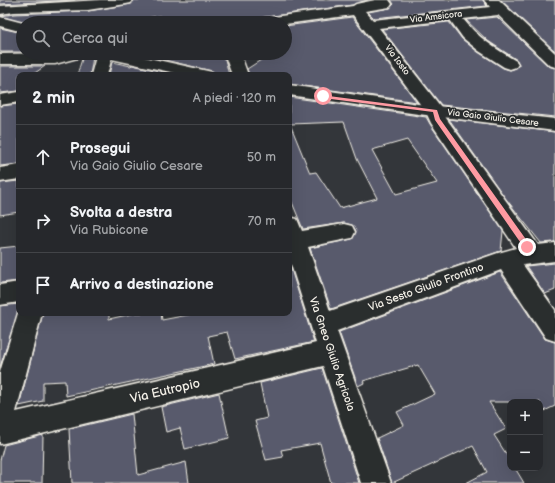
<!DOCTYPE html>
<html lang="it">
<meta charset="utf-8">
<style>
body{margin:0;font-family:"Balsamiq Sans",sans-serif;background:#2e3034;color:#f1f3f6}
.controls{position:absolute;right:12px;bottom:12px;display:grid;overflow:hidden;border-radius:8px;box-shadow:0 4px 16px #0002}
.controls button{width:36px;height:36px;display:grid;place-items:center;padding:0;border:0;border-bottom:1px solid #424448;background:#26282c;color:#f1f3f6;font:20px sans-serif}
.stop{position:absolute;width:12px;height:12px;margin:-9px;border:3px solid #ff9aa2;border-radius:50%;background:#fff}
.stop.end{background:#ff9aa2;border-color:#fff;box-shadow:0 1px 4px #0008}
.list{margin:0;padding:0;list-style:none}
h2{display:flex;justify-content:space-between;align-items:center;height:52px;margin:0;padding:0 16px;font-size:17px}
h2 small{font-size:13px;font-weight:400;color:#a4a6a9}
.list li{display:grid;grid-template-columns:26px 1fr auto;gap:12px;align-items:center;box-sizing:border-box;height:64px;padding:0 16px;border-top:1px solid #424448}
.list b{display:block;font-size:15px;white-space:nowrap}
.list p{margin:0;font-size:13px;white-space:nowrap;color:#a4a6a9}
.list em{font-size:13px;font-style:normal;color:#a4a6a9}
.icon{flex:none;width:22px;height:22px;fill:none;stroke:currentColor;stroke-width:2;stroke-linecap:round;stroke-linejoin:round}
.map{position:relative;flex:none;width:555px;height:483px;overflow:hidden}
.search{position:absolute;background:#26282c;box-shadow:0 4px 16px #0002;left:16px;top:16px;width:276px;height:44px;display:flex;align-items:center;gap:10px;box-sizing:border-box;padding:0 14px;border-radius:22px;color:#a4a6a9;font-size:15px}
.panel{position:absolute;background:#26282c;box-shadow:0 4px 16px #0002;left:16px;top:72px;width:276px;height:244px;border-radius:8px}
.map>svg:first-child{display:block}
.building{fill:#585a6c;stroke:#f4f1e8;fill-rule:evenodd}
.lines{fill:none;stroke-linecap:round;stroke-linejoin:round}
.street-casing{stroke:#f4f1e8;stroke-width:3}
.secondary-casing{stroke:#f4f1e8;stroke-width:3}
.street{fill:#2a2d2e;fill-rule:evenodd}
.secondary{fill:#2a2d2e;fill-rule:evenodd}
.route{fill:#ff9aa2}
.labels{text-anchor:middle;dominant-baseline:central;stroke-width:3.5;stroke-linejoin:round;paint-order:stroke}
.far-street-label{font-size:9px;fill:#f4f1e8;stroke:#2a2d2e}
.street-label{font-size:11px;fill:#f4f1e8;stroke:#2a2d2e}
.near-street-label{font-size:13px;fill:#f4f1e8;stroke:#2a2d2e}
</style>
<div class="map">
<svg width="555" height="483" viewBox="0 0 555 483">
<rect width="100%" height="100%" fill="#33363a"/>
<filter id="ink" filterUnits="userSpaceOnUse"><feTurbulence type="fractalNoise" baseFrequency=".025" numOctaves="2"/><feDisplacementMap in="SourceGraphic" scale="8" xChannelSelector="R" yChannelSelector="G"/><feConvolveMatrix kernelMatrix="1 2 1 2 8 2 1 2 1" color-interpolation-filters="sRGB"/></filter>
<g filter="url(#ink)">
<g class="building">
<path d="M0,0H75L0,4Z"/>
<path d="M134,0H368L352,5L259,18L254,19L251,23H161L160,16L110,23H24L0,16L14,14L88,11L131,4Z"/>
<path d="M391,0H483L487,6L374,18L368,12L390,8L394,4Z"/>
<path d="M501,0H555V51Z"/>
<path d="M352,17L417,102L289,84V75H249L247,69L264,58L263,53H285V26Z"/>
<path d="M497,17L548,66L555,68V117L441,105L382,29L449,22L462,39L478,52L503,68L510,70L516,68L519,65L517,60L488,41L466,20Z"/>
<path d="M0,28L23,33V52H0Z"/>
<path d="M140,53H195L225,59L229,75H215L212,71L139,54Z"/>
<path d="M93,57L90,75H77L82,59Z"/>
<path d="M112,62L131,66L132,65L177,75H109Z"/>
<path d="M0,66H45L32,75H19V91L0,93Z"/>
<path d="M289,97L426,117L430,124L503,231L501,251L331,309L310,248L352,239L356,231L352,225L344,223L303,229L289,195ZM344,122L357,159L377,198L340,208L316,172L310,173L290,124ZM407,140L437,183L396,194L372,150Z"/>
<path d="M19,104V164L0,166V106Z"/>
<path d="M449,119L555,132V242L541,243L506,199Z"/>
<path d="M19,181V212L0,215V183Z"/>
<path d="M19,246V281L0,283V248Z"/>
<path d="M289,263L314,342L235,359L227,332L208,336L214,364L66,396L65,381L43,382V401L19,406L43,313H109V319L136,313H161L162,320L198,313H289Z"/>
<path d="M555,263V290L545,294L526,266Z"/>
<path d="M500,272L545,339L555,342V406L540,413V402H489L506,429L494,435L510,460V468H515L524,483H466L487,472L473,446L392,483L377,438L404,425L397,412L435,394L418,365L363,381L364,383L358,386L339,332Z"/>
<path d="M19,304V309L0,367V306Z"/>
<path d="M322,368L359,483H331L320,443L281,450L283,457L266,460L255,421L267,418L260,383Z"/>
<path d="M219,393L229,438L185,449L180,428L166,432L161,407Z"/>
<path d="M132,414L138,475L186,462L189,483H72L69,429Z"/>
<path d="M43,435L42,483H0V460L4,445Z"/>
</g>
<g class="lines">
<g class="street-casing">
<g id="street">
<path d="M100,0H133L131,3L126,4L88,10L14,12L0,14V6Z"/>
<path d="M375,0H389L392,4L390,7L365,11L373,20L490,7L484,0H499L555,53V67L549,65L498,15L463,19C478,38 495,48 516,61L518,64L516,67L510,69L504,67L479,51L463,38L450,20L379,28L441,107L446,118L538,245L555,243V261L523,265L555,310V341L546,338L501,270L337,331L391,483H361L323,366L0,444V372L19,310V313H42L16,412L316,343L289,258V217L297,219L302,231L344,224L352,226L355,232L352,238L308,247L330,311L498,253L516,248L431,123L426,112L353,15L285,24L252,23L254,20L259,19L353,6L356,4Z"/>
<path d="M60,53H87L85,56L55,64H0V54Z"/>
<path d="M97,53H113L107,75H91Z"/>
<path d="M224,53H240L248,75H232Z"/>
<path d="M19,92V102L0,105V95Z"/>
<path d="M19,165V179L0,182V168Z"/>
<path d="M19,282V302L0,305V285Z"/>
</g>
</g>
<g class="secondary-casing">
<g id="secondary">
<path d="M0,17L23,23V32L0,26Z"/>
<path d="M96,53H126L212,72L214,75H184L98,56Z"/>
<path d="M289,85L418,104L555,119V131L418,114L289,95Z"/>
</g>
</g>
<use href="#street" class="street"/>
<use href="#secondary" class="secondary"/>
</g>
</g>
<path class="route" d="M321,95L437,110L440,119L530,245V249H525L435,120L433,112L323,98L321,97Z"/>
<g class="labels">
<g class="far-street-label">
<text transform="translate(436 17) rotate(-7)">Via Amsicora</text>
<text transform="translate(397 60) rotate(53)">Via Iosto</text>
<text transform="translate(493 118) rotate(7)">Via Gaio Giulio Cesare</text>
</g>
<g class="street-label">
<text transform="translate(426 287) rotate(-20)">Via Sesto Giulio Frontino</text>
<text transform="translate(332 354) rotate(71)">Via Gneo Giulio Agricola</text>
</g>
<g class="near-street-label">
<text transform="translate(165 391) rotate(-13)">Via Eutropio</text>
</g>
</g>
</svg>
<div class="controls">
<button>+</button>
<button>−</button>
</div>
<div class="stop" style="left:323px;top:96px"></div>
<div class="stop end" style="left:527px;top:247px"></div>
<div class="search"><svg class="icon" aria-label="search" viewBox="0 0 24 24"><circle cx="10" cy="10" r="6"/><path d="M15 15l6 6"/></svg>Cerca qui</div>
<section class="panel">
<h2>2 min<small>A piedi · 120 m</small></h2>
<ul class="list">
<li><svg class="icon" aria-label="ahead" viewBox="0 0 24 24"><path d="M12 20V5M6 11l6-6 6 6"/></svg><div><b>Prosegui</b><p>Via Gaio Giulio Cesare</p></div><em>50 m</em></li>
<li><svg class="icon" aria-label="right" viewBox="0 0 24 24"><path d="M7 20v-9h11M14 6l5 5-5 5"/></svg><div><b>Svolta a destra</b><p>Via Rubicone</p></div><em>70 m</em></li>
<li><svg class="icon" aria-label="arrive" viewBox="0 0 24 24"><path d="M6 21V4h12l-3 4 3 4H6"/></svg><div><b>Arrivo a destinazione</b></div></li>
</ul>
</section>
</div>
